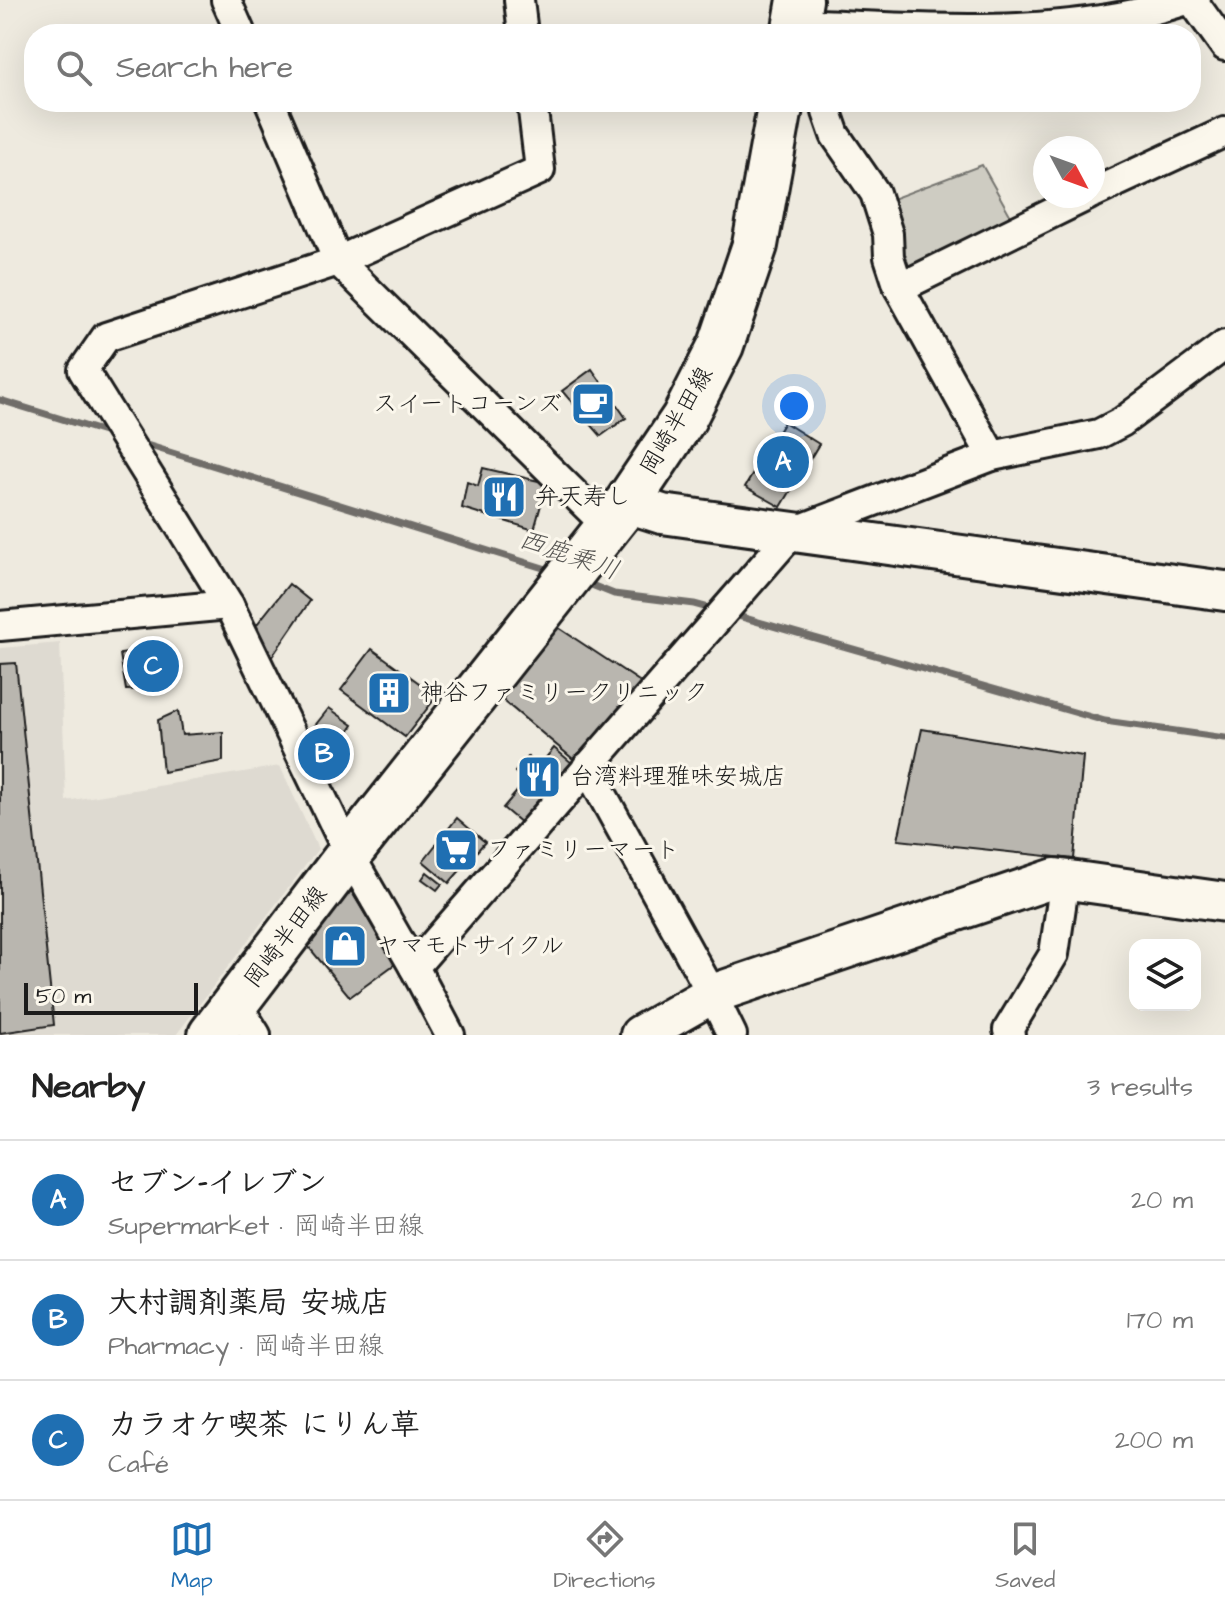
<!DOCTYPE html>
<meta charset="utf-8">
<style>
body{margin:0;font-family:"Architects Daughter","Klee One",sans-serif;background:#f2f2f2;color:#222}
.controls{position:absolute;right:24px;bottom:24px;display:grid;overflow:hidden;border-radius:16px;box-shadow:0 8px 32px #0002}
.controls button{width:72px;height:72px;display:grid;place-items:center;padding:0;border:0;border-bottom:2px solid #e0e0e0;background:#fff;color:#222;font:40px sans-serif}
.compass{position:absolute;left:1033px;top:136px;width:72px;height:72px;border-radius:50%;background:#fff;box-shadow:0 8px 32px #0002;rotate:131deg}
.scale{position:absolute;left:24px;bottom:20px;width:174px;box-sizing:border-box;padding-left:8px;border:4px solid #1c1c1c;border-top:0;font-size:22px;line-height:28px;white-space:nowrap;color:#1c1c1c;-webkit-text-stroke:6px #fbf7ec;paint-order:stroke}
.you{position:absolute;left:794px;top:406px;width:28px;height:28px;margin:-20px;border:6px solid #fff;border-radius:50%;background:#1a73e8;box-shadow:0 0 0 12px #1a73e833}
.badge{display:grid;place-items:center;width:52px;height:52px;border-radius:50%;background:#1f6fb2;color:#fff;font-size:26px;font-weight:700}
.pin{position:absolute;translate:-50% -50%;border:4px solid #fff;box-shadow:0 2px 8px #0006}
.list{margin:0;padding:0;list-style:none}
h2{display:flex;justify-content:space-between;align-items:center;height:104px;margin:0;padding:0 32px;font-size:34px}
h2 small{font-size:26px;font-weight:400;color:#767676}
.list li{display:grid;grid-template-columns:52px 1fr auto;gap:24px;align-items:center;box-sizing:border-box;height:120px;padding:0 32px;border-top:2px solid #e0e0e0}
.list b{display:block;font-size:30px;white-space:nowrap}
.list p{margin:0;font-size:26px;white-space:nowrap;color:#767676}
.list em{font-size:26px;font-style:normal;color:#767676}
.icon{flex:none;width:44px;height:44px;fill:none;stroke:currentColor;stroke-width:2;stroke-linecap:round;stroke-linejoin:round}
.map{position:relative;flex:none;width:1225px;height:1035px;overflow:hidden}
.search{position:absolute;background:#fff;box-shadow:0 8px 32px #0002;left:24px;right:24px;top:24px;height:88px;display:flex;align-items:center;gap:20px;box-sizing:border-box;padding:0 28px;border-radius:32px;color:#767676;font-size:30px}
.sheet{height:464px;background:#fff}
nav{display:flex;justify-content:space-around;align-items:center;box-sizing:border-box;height:112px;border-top:2px solid #e0e0e0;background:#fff;font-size:22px;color:#767676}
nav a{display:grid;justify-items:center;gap:4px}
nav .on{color:#1f6fb2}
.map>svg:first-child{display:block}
.built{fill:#dedad1}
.green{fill:#ceccc2;stroke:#75746f;stroke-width:2}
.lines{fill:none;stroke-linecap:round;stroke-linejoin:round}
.stream{stroke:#6f6d69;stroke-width:7}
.building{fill:#b9b6af;stroke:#1c1c1c;stroke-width:2}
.street-casing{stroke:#1c1c1c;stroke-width:34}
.secondary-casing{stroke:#1c1c1c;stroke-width:44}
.primary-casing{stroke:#1c1c1c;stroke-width:50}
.street{stroke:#fbf7ec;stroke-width:28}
.secondary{stroke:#fbf7ec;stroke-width:38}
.primary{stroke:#fbf7ec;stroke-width:44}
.labels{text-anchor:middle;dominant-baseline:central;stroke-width:6;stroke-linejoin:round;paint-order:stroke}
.poi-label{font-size:24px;fill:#1c1c1c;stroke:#fbf7ec;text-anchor:start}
.street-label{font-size:24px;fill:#1c1c1c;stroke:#fbf7ec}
.water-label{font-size:26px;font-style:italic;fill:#5a5956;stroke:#fbf7ec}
</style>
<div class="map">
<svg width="1225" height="1035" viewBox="0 0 1225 1035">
<rect width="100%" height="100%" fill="#eeeadf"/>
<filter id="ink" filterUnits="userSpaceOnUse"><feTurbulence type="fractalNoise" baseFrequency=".0125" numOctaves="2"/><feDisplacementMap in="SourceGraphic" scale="16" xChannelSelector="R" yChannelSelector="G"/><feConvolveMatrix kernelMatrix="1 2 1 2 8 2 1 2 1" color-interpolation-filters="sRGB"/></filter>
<g filter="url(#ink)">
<path class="built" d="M60,643L66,801L280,766L318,849L176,1035H0V648Z"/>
<path class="green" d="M982,165L1013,220L908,273L884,202Z"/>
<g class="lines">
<g class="stream">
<path d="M0,400L114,435"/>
<path d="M137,442L553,571"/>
<path d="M584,582L614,594L694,604L716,610"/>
<path d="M731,614L1105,721L1225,738"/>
</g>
</g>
<g class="building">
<path d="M592,369L626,418L601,436L562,391Z"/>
<path d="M784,422L819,444L781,507L745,487Z"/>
<path d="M483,468L547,483L534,530L462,508L467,482L478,486Z"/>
<path d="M289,584L310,601L269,661L250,633Z"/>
<path d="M556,626L642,683L579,764L498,696Z"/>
<path d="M162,648L169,689L126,690L120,654Z"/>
<path d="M372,649L437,696L405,737L341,690Z"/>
<path d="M16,663L54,1025L0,1033V664Z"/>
<path d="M329,708L353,725L323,770L305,738Z"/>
<path d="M178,711L182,735L223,732V761L163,772L158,720Z"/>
<path d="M922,729L1083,756L1074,859L898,840Z"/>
<path d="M554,748L572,763L521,823L503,808L525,782L515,772L528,757L539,766Z"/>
<path d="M457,818L485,842L449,883L423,861Z"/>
<path d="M427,872L442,884L437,890L422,879Z"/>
<path d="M350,889L395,964L350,997L307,945Z"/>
</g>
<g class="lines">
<g class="street-casing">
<g id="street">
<path d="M226,0L241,34"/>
<path d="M519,0L523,34"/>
<path d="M1192,0L1225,46"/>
<path d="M796,23C926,28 1061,41 1187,0"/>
<path d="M270,102L338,261L608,527"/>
<path d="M828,102L827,112L835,135L875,193L888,234L889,257L899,288L992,456"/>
<path d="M1093,193L1225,132"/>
<path d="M899,288L1087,196"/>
<path d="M0,626L229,605"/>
<path d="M587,767L712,994L732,1035"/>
<path d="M414,967L793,532L992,456L1099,434L1122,422L1225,345"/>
<path d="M236,1003L256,1035"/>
<path d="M450,1035L414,967L349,854L229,605L83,370L106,337L338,261L540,170L532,102"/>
<path d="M1010,1035L1008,1030L1054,954L1065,879"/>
</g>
</g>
<g class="secondary-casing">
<g id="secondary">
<path d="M627,503L662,514L1225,591"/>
<path d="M640,1035L712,994L1055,878L1225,902"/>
</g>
</g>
<g class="primary-casing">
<g id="primary">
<path d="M794,34L800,0"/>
<path d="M211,1035L349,854L627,503L684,418L721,345L755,245L781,102"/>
</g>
</g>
<use href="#street" class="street"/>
<use href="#secondary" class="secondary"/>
<use href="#primary" class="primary"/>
</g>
</g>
<defs>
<g id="cafe-square" transform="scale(2.3)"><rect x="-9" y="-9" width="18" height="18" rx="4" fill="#1f6fb2" stroke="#fbf7ec"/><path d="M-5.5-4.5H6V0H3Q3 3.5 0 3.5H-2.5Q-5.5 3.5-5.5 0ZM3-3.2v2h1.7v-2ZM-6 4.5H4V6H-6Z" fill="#fff"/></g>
<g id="restaurant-square" transform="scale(2.3)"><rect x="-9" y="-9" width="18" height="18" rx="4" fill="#1f6fb2" stroke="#fbf7ec"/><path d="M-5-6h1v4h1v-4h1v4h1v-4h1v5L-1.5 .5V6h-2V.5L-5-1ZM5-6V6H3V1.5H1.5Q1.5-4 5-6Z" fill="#fff"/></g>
<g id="building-square" transform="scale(2.3)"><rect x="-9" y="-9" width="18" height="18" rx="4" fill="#1f6fb2" stroke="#fbf7ec"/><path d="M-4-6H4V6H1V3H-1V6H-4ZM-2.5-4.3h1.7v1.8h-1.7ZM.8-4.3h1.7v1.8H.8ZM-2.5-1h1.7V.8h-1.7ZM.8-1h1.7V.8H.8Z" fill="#fff"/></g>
<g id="supermarket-square" transform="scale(2.3)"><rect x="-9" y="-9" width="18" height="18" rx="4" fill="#1f6fb2" stroke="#fbf7ec"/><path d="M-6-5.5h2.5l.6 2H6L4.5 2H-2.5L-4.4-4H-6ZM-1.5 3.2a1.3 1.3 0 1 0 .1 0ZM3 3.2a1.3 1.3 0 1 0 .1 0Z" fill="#fff"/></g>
<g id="shop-square" transform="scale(2.3)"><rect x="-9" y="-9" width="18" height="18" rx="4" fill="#1f6fb2" stroke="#fbf7ec"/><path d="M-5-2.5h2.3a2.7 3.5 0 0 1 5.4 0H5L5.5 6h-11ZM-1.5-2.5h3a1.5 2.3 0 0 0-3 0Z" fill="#fff"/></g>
</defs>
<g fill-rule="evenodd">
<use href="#cafe-square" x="593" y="404"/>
<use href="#restaurant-square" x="504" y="497"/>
<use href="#building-square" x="389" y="693"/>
<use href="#restaurant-square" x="539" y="777"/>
<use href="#supermarket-square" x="456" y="850"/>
<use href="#shop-square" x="345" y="946"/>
</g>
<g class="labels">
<g class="poi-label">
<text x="562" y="404" text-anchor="end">スイートコーンズ</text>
<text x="535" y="497">弁天寿し</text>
<text x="420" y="693">神谷ファミリークリニック</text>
<text x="570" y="777">台湾料理雅味安城店</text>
<text x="487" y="850">ファミリーマート</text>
<text x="376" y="946">ヤマモトサイクル</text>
</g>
<g class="street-label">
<text transform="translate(677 421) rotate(-60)">岡崎半田線</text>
<text transform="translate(286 937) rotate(-53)">岡崎半田線</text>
</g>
<g class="water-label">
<text transform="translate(569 555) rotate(19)">西鹿乗川</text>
</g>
</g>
</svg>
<div class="controls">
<button><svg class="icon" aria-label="layers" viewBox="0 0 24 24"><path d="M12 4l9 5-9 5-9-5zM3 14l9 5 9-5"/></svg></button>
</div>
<svg class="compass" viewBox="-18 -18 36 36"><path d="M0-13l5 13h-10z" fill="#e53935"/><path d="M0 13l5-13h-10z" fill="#767676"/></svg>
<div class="scale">50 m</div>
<div class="you"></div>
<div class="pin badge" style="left:783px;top:462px">A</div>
<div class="pin badge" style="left:324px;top:754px">B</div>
<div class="pin badge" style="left:153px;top:666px">C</div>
<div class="search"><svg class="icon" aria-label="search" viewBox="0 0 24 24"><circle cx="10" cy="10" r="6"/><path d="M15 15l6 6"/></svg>Search here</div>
</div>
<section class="sheet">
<h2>Nearby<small>3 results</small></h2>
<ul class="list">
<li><span class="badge">A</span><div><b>セブン-イレブン</b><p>Supermarket · 岡崎半田線</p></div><em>20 m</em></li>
<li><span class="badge">B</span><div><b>大村調剤薬局 安城店</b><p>Pharmacy · 岡崎半田線</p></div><em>170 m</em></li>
<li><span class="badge">C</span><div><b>カラオケ喫茶 にりん草</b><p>Café</p></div><em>200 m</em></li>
</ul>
</section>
<nav>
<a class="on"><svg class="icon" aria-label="map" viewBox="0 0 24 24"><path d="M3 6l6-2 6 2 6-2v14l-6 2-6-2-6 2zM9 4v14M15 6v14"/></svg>Map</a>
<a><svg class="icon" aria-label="directions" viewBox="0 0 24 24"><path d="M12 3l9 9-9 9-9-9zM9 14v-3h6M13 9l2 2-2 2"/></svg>Directions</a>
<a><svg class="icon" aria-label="saved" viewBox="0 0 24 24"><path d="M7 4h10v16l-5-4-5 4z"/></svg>Saved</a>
</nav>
